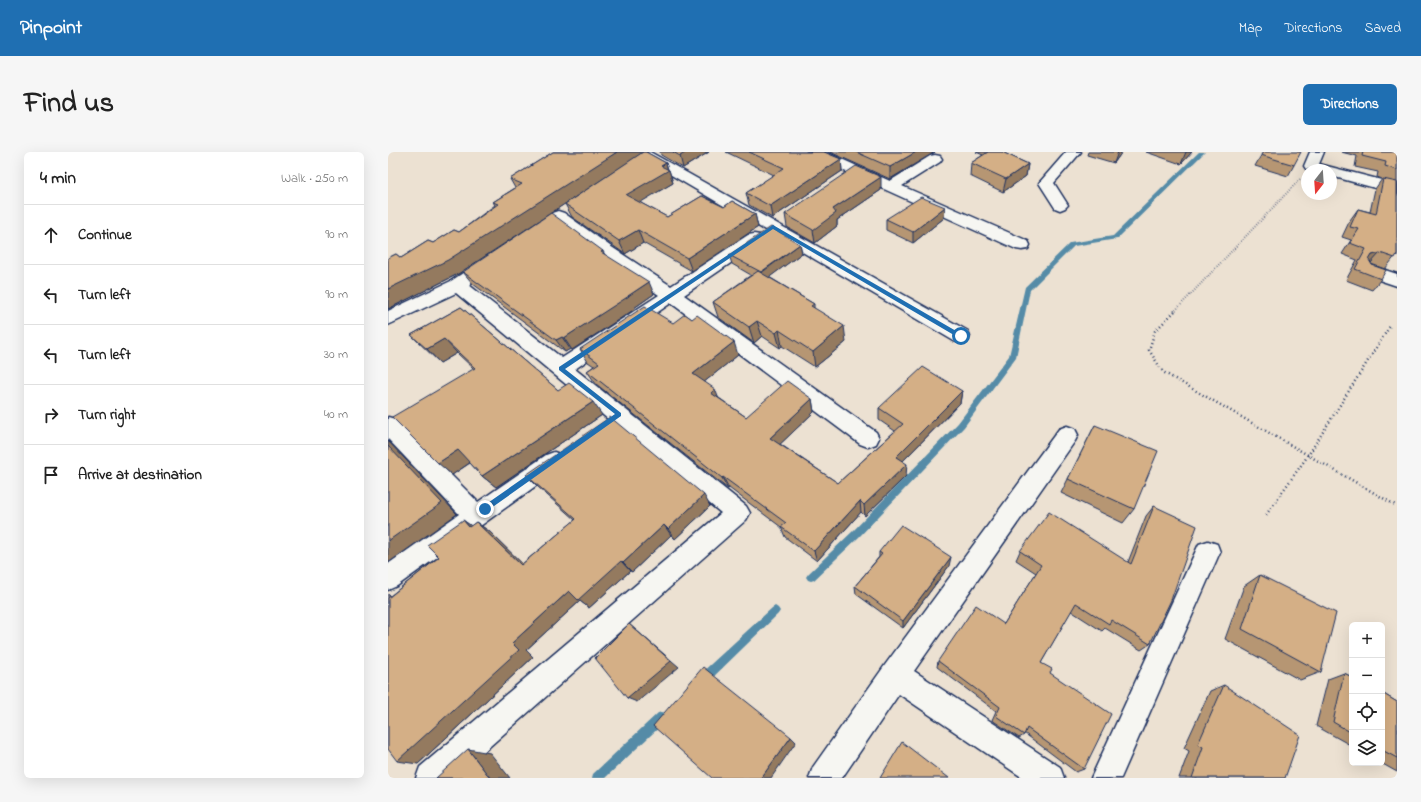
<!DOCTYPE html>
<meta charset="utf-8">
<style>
body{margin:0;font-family:"Indie Flower",sans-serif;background:#f6f6f6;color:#222}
.controls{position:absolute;right:12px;bottom:12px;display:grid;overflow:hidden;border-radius:6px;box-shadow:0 4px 16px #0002}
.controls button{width:36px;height:36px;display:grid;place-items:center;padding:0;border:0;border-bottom:1px solid #e0e0e0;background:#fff;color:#222;font:20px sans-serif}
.compass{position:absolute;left:913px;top:12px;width:36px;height:36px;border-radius:50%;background:#fff;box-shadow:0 4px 16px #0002;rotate:197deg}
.stop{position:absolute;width:12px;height:12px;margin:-9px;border:3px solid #1f6fb2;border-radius:50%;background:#fff}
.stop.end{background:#1f6fb2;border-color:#fff;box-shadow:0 1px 4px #0008}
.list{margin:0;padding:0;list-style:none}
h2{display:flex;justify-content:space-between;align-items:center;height:52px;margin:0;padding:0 16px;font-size:17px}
h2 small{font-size:13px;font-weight:400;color:#767676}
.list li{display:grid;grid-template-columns:26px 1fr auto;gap:12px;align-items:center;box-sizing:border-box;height:60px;padding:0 16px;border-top:1px solid #e0e0e0}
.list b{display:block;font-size:15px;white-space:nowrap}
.list em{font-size:13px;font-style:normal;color:#767676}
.icon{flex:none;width:22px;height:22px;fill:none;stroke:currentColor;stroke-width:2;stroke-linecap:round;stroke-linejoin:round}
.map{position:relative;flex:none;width:1009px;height:626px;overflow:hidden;border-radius:6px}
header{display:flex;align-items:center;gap:24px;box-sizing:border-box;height:56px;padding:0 20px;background:#1f6fb2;color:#fff}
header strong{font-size:19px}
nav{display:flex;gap:22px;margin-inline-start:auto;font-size:14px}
.intro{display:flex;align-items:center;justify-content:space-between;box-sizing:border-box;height:96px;padding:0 24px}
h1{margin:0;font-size:28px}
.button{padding:10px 18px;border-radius:6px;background:#1f6fb2;color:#fff;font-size:14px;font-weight:700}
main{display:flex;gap:24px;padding:0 24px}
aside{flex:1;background:#fff;border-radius:6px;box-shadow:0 4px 16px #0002}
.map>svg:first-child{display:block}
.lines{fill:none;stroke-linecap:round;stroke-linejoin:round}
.stream{fill:#548ba7;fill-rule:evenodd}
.minor-casing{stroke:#1b2f5e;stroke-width:3}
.path-far1{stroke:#1b2f5e;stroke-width:2;stroke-dasharray:0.5 2;stroke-linecap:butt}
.path{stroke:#1b2f5e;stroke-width:2.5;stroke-dasharray:1 3;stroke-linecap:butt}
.minor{fill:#f6f6f2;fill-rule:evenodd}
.wall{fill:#b69673;stroke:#1b2f5e}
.shaded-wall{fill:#947a5e;stroke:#1b2f5e}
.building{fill:#d4af86;stroke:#1b2f5e}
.route{fill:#1f6fb2}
</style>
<header>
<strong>Pinpoint</strong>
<nav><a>Map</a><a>Directions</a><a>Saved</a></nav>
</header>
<div class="intro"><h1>Find us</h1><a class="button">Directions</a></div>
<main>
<aside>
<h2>4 min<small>Walk · 250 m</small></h2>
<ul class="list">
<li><svg class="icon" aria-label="ahead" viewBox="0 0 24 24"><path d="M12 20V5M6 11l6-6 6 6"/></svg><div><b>Continue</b></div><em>90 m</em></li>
<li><svg class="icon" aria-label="left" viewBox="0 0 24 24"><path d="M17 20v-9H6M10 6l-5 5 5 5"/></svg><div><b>Turn left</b></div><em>90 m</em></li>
<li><svg class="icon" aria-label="left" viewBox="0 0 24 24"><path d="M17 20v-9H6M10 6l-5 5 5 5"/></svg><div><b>Turn left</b></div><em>30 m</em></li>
<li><svg class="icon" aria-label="right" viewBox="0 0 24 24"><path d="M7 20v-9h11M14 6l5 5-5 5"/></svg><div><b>Turn right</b></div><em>40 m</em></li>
<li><svg class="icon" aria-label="arrive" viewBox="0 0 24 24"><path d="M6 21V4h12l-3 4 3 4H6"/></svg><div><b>Arrive at destination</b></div></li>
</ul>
</aside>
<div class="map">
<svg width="1009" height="626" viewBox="0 0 1009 626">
<rect width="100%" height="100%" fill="#ece1d2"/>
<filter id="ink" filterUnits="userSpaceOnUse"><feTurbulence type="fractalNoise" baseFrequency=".025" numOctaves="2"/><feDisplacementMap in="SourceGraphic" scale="8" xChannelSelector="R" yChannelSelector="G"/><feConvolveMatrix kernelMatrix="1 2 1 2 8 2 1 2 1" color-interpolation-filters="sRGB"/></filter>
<g filter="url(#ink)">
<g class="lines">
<g class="stream">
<path d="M811,0H817L729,87L686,94L642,138L628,205L576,275L471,385L426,428L423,429L420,428L418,425L420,422L465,379L570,271L621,204L637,135L682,91L725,84Z"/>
<path d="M387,454L390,456L392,459L390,462L319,531L315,532L311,531L310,527L311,523L384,456Z"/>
<path d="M274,560L278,561L279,565L278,569L217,626H204L205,622L270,561Z"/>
</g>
<g class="minor-casing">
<g id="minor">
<path d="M262,0L580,179L582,184L580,189L573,191L566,189L256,7L254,4L256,1Z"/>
<path d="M419,0H438L502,29L542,4L547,3L552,4L554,7L552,10L514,34L640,89L642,93L640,97L634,98L628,97L421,3Z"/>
<path d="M678,0H693L666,31L680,53L677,56L672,58L667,56L651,31Z"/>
<path d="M922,0H936L931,12L1009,32V42L943,24V18L918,17L916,14Z"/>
<path d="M170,59L176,61L222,94L283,134L360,83L366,82L372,83L374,87L372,91L296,143L488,280L491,286L488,292L480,295L472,292L283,151L187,217L358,354L362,361L358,368L66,626H28L32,615L333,361L68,141L0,173V159L63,129L75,121L81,119L87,121L90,125L81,133L174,206L271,143L210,102L164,67L162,64L164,61Z"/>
<path d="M982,113L1009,122V134L976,123L973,119L976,115Z"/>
<path d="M0,265L7,267L90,350L158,303L166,300L174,303L177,309L174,315L9,434L0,438V412L71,362L0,287Z"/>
<path d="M679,274L687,277L690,283L687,289L526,519L672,615L676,626H635L511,542L454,626H421L425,615L497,513L671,277Z"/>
<path d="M820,389L829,392L832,400L733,626H703L811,392Z"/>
</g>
</g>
<path class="path-far1" d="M786,160L912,27"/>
<g class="path">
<path d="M787,159L767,179L761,198L775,220L1009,354"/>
<path d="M878,363L921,302L1002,174"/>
</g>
<use href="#minor" class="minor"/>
</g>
<g class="wall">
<path d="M165,0H258L278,11L280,17L281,18L285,31L251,50L279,65L314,44L336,55L344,49L367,62L370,75L304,119L255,91L237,102L184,65L177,52L225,20L70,122L0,157V106L8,102L13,106L40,89L45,91L66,78L71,80L107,53L105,50L127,36L122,27Z"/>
<path d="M272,0H321L295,16L273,3Z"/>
<path d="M338,0H436L453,7L454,19L384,66L361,53L358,41L386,23Z"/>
<path d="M442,0H547L502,27Z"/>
<path d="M588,0H614L640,12L638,24L615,40L582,24L583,11L595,3Z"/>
<path d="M700,0H734L726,11L699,3Z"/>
<path d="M758,0H804L793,12Z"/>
<path d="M875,0L906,13L900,24L867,14Z"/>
<path d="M953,0H1009V104L1008,103L997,117L983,112L993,127L984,138L958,128L969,108L954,102L963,88L954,85L962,68L970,57L982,60L987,37L994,27L989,25L990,20L967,15L969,4Z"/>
<path d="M493,38L449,68V74L427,91L399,75L397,62Z"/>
<path d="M556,66L525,91L498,78V67Z"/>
<path d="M412,92L414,101L381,125L426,152V156L458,190L427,215L394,194L392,196L374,184L366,191L330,165L325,150L363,123L344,112L341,103Z"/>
<path d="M215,99L217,103L266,142L246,156L247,157L184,198L182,197L177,200L85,132L75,120Z"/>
<path d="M73,155L170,238L214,263L108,335L94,324L82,311L64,323L85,216L69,201L52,211L23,183Z"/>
<path d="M285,171L350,203L316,230L331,246L358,265L424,247L426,260L392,292L450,331L507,279L491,268V256L574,239L572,251L515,309L518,324L477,364L473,360L429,409L397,385L393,375L341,336L340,337L208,232L199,219L206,214L200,210L192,197Z"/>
<path d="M707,273L746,357L735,371L673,341Z"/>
<path d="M138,323L322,354L287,387L283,383L244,420L242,419L201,456L192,449L138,498L145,505L30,612L0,597V442L2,444L51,405L75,368L83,374L88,370L102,380L134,412L187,368L150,335Z"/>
<path d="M766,354L762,492L753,498L717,476L714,479L683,459L653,511L662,521L696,617L688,620L636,581V583L631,586L604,568L608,559L549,515L550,509L616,472L648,421L628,408L632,399L740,410L758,364Z"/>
<path d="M491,400L561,414L515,476L468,442L467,434L491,405Z"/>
<path d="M872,423L933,520L912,528L837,487L856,434Z"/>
<path d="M956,521L964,525V594L928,574L940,527Z"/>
<path d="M836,533L897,626H791L801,599L796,596L822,539Z"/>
<path d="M994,541L1009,550V620L993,611H994Z"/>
</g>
<g class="shaded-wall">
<path d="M229,0H256L70,122L0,157V137Z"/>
<path d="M298,0H321L295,16L292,4Z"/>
<path d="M528,0H547L502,27V15Z"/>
<path d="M730,0H734L726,11Z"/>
<path d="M798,0H804L793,12Z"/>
<path d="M453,7L454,19L384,66L382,54Z"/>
<path d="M278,11L280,19L281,18L285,31L243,56L238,43L273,14Z"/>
<path d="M640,12L638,24L615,40L618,27Z"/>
<path d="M493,25V38L449,68V74L427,91L425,78L445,57Z"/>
<path d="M557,55L556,66L525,91V80Z"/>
<path d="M367,62L370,75L304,119L299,106Z"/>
<path d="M250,78L255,91L237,102L231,89Z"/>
<path d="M412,92L414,101L375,130L373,121Z"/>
<path d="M992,101L982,112L975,114L984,103Z"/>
<path d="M261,130L266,142L246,156L247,157L184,198L176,186Z"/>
<path d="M369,169L374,184L366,191L361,175Z"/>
<path d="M456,174L458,190L427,215L425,200Z"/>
<path d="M391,178L394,194L392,196L388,181Z"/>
<path d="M174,185L182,197L177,200L168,188Z"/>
<path d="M56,187L69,201L52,211L39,197Z"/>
<path d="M346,190L350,203L310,235L305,222Z"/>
<path d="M327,237L332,250L323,241Z"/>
<path d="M574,239L572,251L508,316V305Z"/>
<path d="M424,247L426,260L386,298L382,286Z"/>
<path d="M205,250L214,263L108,335L94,324Z"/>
<path d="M0,289L69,362L0,411Z"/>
<path d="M70,298L83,310L64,323L50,311Z"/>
<path d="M519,312L518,324L477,364L476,353Z"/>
<path d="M335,325L341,336L340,337L334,326Z"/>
<path d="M316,343L322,354L287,387L280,377Z"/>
<path d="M472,349L473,360L429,409L426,399Z"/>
<path d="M75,368L89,378L81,375Z"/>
<path d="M88,370L102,380L145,422L133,413Z"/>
<path d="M276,373L283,383L244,420L235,411Z"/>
<path d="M563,405L561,414L515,476V469Z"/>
<path d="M233,409L242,419L201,456L192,449L138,498L145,505L30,612L9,609L124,491L181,439Z"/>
<path d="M241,472L291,515L249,550L239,546Z"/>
<path d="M403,585L408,590L383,626H373Z"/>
<path d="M80,597L102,601L122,626H102Z"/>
</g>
<g class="building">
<path d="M165,0H229L60,108L0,137V106L8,102L13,106L40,89L45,91L66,78L71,80L110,52L105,50L134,32L122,27Z"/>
<path d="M255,0H258L278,11L273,14L281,18L238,43L279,65L314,44L336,55L344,49L367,62L299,106L250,78L231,89L177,52Z"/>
<path d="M285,0H298L292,4Z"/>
<path d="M361,0H436L453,7L382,54L358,41L396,16Z"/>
<path d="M468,0H528L502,15Z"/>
<path d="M600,0H614L640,12L618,27L583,11Z"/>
<path d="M875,0H913L906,13L873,3Z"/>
<path d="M975,0H1009V18L997,14L998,10L974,4Z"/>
<path d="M468,14L493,25L445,57L448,61L425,78L397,62Z"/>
<path d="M995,27L1009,30V102L1007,106L992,101L984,103L981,108L984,113L998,118L993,127L967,117L978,97L962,91L971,77L962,75L970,57L988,62Z"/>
<path d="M533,45L557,55L525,80L498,67Z"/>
<path d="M163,61L215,99L213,100L261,130L240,144H241L176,186L174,185L168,188L75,120Z"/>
<path d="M383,75L412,92L373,120L341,103Z"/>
<path d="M370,119L426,152L423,154L456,174L425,200L391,178L388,181L369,169L361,175L325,150Z"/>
<path d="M257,154L285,171L297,162L304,167L309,163L346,190L305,222L327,237L323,241L358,265L399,229L424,247L382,286L450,331L515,272L491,256L535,215L574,239L508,305L519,312L476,353L472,349L426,399L393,375L398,371L335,325L334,326L199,219L211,211L192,197Z"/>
<path d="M73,155L170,238L181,231L205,250L94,324L70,298L50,311L4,265L87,216L56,187L39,197L23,183Z"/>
<path d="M222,265L316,343L280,377L276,373L235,411L233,409L190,448L181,439L124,491L131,498L9,609L0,597V446L51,405L39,393L75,368L81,375L88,370L133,413L188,367L138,323Z"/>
<path d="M707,273L770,299L746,357L680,327Z"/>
<path d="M0,294L54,351L0,389Z"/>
<path d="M766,354L809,374L783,448L762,492L723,468L721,472L688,451L653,511L664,517L662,521L723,562L696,617L639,576L636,583L608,564L612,555L550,509L588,453L616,472L653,413L632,399L661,360L743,412Z"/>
<path d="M513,373L563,405L515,469L467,434L494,402L491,400Z"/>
<path d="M872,423L948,461L933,520L854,477Z"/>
<path d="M241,472L283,509L239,546L207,506Z"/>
<path d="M315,515L403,585L373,626H324L265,574Z"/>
<path d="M956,521L964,525V581L945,570Z"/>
<path d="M836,533L912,583L897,626H804L815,595L810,592Z"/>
<path d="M994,541L1009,550V606L994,598Z"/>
<path d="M514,590L561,626H492Z"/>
<path d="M80,597L102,626H48Z"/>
</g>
</g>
<path class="route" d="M385,73L575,183V186H571L385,77L177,217L233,261V264L99,359H94V355L227,262L171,218V215Z"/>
</svg>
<div class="controls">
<button>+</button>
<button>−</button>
<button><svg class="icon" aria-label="locate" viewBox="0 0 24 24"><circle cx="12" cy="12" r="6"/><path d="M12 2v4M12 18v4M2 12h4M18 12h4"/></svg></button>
<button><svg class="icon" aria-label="layers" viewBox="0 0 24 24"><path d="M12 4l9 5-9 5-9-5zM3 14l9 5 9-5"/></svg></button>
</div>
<svg class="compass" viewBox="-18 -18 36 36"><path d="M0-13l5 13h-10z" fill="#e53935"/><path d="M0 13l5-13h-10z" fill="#767676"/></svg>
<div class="stop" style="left:573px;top:184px"></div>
<div class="stop end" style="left:97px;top:357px"></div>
</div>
</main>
